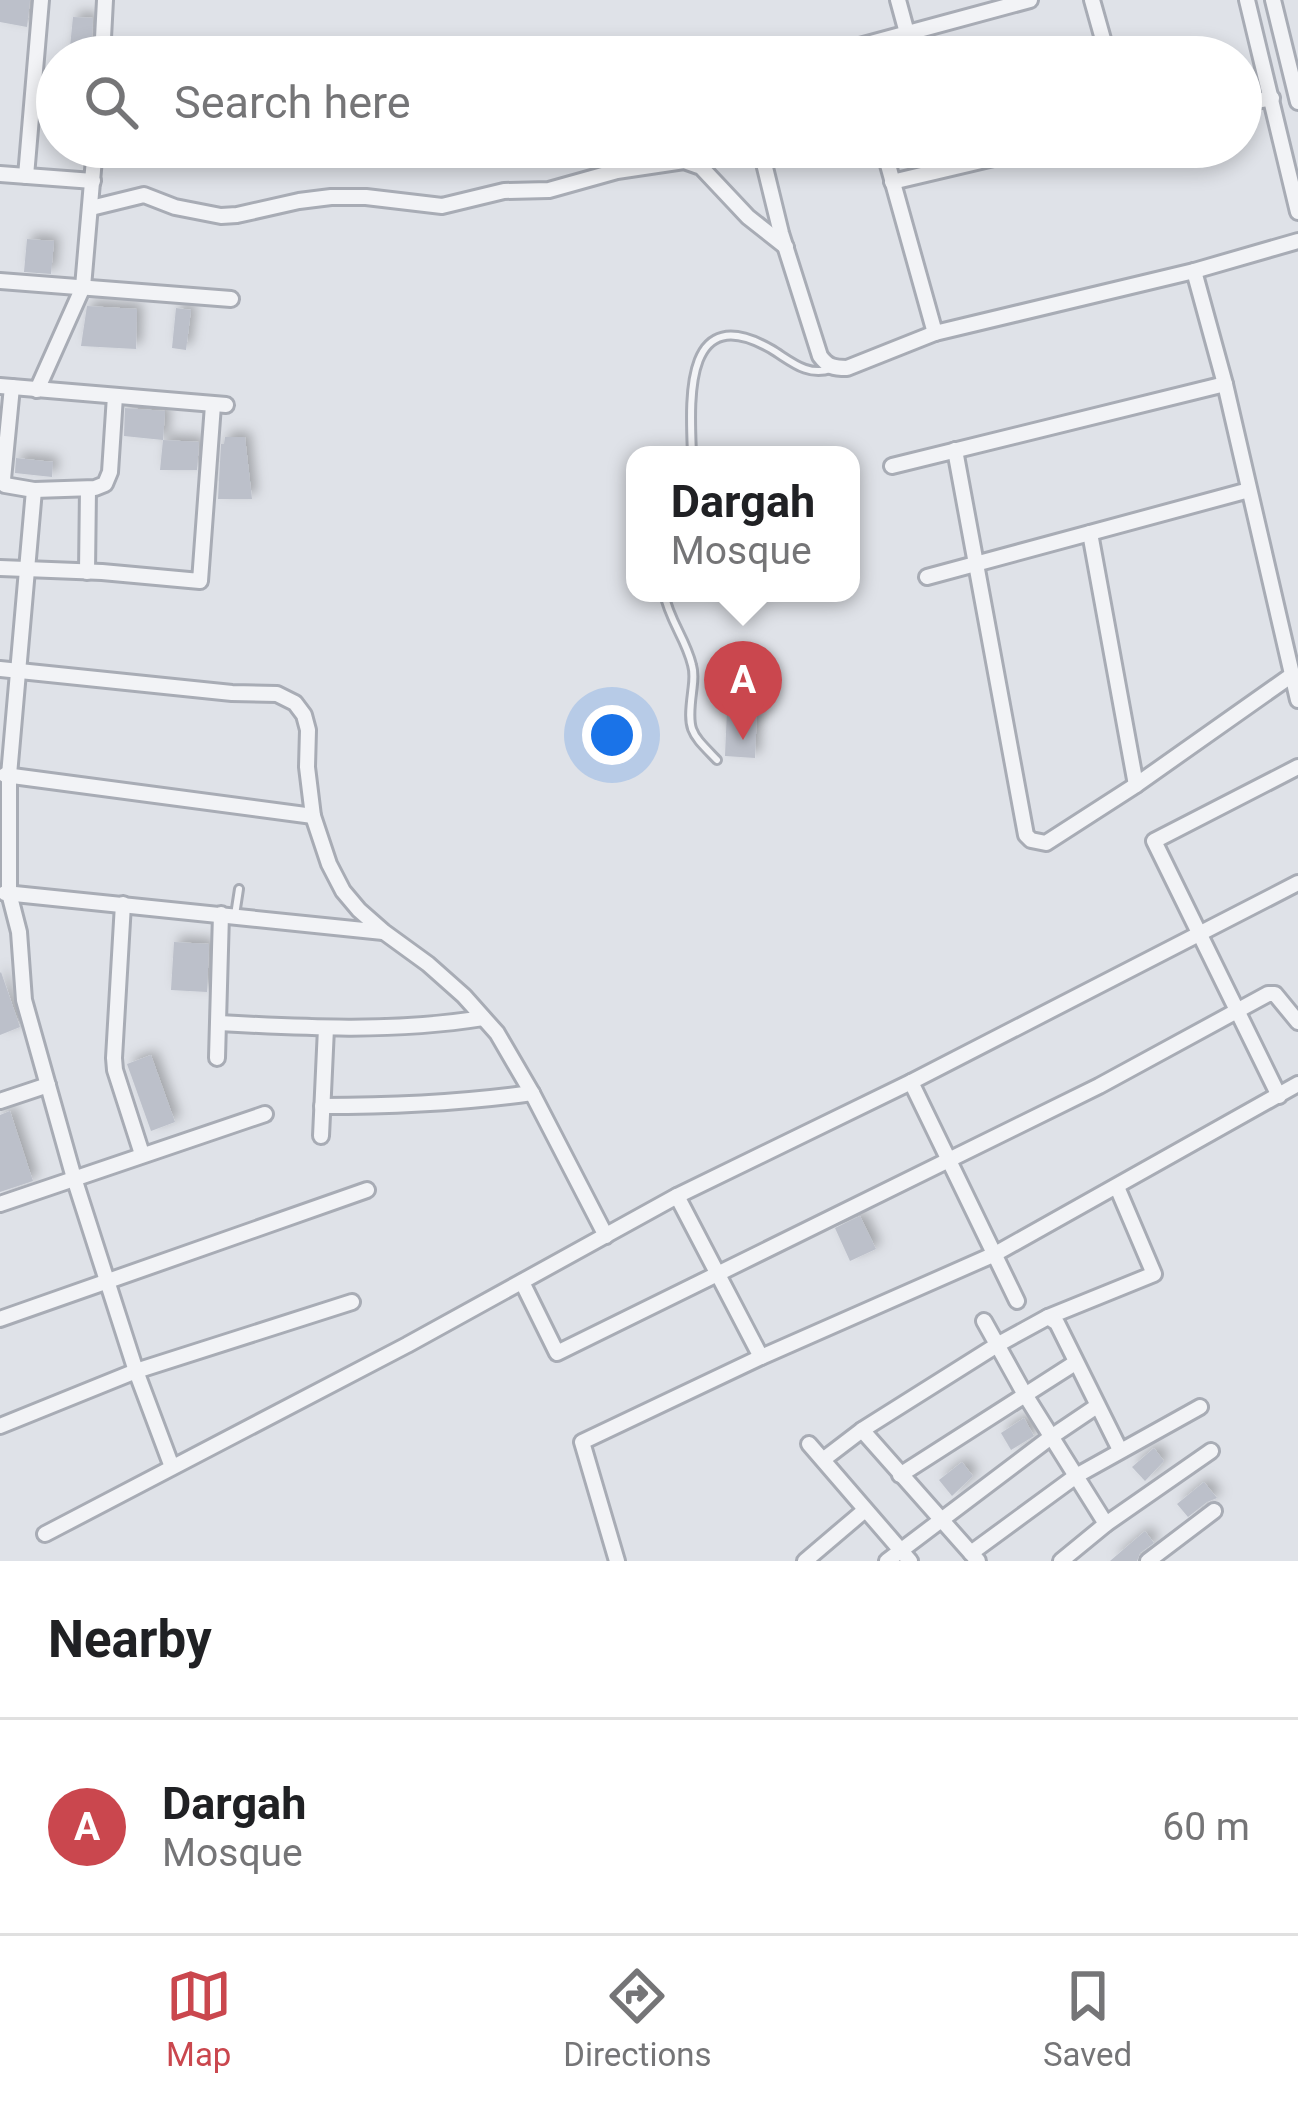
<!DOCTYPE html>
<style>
body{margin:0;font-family:Roboto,sans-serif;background:#f2f2f2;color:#202124}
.you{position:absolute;left:612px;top:735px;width:42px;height:42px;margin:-30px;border:9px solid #fff;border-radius:50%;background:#1a73e8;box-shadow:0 0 0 18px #1a73e833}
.badge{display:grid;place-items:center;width:78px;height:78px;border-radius:50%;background:#ca474e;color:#fff;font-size:39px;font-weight:700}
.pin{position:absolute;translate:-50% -99px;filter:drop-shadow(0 3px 6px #0008)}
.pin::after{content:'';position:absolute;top:63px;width:42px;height:36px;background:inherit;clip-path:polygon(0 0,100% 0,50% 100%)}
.popup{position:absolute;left:626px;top:446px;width:234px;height:156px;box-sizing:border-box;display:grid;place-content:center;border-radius:24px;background:#fff;filter:drop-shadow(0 3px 9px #0005);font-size:39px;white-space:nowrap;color:#757577}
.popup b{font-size:45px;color:#202124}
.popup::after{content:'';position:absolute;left:50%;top:100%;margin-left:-24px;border:24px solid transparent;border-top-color:#fff}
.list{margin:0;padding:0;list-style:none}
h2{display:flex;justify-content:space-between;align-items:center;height:156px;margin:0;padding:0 48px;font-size:51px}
h2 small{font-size:39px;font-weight:400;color:#757577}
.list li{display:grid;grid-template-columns:78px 1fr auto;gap:36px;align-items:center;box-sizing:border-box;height:216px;padding:0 48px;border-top:3px solid #e0e0e0}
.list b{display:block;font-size:45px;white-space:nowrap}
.list p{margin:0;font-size:39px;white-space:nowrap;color:#757577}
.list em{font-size:39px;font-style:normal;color:#757577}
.icon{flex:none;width:66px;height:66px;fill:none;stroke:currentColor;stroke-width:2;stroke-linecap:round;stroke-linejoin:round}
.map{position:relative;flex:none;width:1298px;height:1561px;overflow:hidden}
.search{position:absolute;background:#fff;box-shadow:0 6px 18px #0003;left:36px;right:36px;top:36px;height:132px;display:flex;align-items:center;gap:30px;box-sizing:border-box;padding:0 42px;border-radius:66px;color:#757577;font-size:45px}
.sheet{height:372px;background:#fff}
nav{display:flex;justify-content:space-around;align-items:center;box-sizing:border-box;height:168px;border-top:3px solid #e0e0e0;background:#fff;font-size:33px;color:#757577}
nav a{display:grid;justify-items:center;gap:6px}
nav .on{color:#ca474e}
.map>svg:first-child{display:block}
.building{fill:#bcc0ca;filter:url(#shadow)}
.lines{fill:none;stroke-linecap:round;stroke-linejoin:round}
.service-casing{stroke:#a8acb5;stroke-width:12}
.minor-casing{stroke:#a8acb5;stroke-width:20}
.service{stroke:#f2f3f6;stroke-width:6}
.minor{stroke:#f2f3f6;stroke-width:14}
</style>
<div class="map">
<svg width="1298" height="1561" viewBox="0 0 1298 1561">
<defs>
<filter id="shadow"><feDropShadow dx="5.5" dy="-5.5" stdDeviation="6" flood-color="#0004"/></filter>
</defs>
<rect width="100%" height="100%" fill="#dfe2e8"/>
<g class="building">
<path d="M0,0H30L27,27L0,22Z"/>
<path d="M73,17L93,18L91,57H69Z"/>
<path d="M27,239L54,241L51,274L24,272Z"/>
<path d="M87,306L137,309L136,349L81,346Z"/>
<path d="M176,308L191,310L186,350L172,348Z"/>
<path d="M125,408L165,411L163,440L124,436Z"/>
<path d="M225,437H245L252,499H218L221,444H224Z"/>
<path d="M163,440L199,442L197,470H160Z"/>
<path d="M16,458L53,462L52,477L15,473Z"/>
<path d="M727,709L757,710L755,758L725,756Z"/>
<path d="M174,942L209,944L207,992L171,990Z"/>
<path d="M1,972L20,1027L0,1035V973Z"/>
<path d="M151,1055L175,1122L151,1131L127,1064Z"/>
<path d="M10,1111L33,1181L0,1192V1115Z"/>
<path d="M860,1216L876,1249L850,1261L835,1228Z"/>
<path d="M1024,1418L1034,1436L1011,1450L1001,1433Z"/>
<path d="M1154,1448L1164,1461L1145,1481L1132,1467Z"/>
<path d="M962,1462L973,1476L952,1496L939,1480Z"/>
<path d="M1204,1482L1217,1498L1207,1502L1188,1517L1177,1504Z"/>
<path d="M1145,1531L1154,1543L1140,1553L1137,1561H1110Z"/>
</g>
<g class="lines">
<g class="service-casing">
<g id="service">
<path d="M692,455C690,401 683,299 771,349C791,361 807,377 831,369"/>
<path d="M664,593C669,620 686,639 692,665C695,675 693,683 692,693C687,732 691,733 717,760"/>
<path d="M235,915L239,889"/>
</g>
</g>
<g class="minor-casing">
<g id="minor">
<path d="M898,0L907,33"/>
<path d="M1092,0L1108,57"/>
<path d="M1247,0L1298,212"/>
<path d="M1273,0L1298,102"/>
<path d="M102,57L105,0"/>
<path d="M819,57L1030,0"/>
<path d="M1241,104L1272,98"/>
<path d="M760,147L781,233L820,356C828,367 834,368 847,368L935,333L1194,271L1298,241"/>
<path d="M883,147L935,333"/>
<path d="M0,174L93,181"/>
<path d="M26,176L41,0"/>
<path d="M892,182L1040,147"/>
<path d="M91,208L144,195L175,207L221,216L237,215L299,201L331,197H366L442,206L504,191L549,190L617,171L684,161L701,167L748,217L786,247"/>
<path d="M1194,271L1225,384L1298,700"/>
<path d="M0,281L231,299"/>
<path d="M0,386L226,405"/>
<path d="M12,387L3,479L5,485L34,490L9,775V893L19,932L24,1000L74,1178L136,1371L172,1467"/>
<path d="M37,390L83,287L95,147"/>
<path d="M955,450L1026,835L1031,840L1046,843L1136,785L1292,675"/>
<path d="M892,466L1225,384"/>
<path d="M34,490L95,488L105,484L110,472L115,396"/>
<path d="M1090,533L1136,785"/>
<path d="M0,568L102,572L200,581L213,405"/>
<path d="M87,572L88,489"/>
<path d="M927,577L1249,490"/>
<path d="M0,669L232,693L277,694L295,703L304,715L308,730L307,767L313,816L329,864L343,891L359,910L384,932L428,964L464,996L497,1033L532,1093L606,1236"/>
<path d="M5,775L313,816"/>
<path d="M5,893L383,932"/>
<path d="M123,904L114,1058L115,1070L142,1154"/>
<path d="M219,1023C307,1028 396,1032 483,1018"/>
<path d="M217,1058L221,914"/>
<path d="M911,1082L1017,1301"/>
<path d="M1279,1096L1154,841L1298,767"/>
<path d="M0,1101L48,1085"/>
<path d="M322,1106C394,1106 461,1103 532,1093"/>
<path d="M321,1136L326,1028"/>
<path d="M677,1196L761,1357L995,1254L1298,1084"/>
<path d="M0,1204L265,1114"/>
<path d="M522,1282L557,1353L1099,1086L1268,994H1275L1298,1022"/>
<path d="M1048,1317L1154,1274L1117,1187"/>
<path d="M0,1319L367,1190"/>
<path d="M984,1321L1024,1393L1106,1524"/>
<path d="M0,1426L136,1371L352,1302"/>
<path d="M862,1430L978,1561"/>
<path d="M809,1444L910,1561"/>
<path d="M824,1459L862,1430L997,1345L1048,1317L1057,1323L1120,1450"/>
<path d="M900,1475L1075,1363"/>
<path d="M45,1534L407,1345L677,1196L911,1082L1298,883"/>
<path d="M971,1553L1076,1476L1200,1407"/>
<path d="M617,1561L582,1442L761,1357"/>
<path d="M805,1561L865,1510"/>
<path d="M887,1561L1051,1437L1097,1406"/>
<path d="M1061,1561L1106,1524L1211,1451"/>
<path d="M1148,1561L1214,1511"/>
</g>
</g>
<use href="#service" class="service"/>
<use href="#minor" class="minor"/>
</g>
</svg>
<div class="you"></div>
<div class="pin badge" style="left:743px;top:740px">A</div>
<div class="popup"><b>Dargah</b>Mosque</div>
<div class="search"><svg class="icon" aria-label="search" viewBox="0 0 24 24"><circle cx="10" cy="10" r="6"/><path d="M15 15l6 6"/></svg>Search here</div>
</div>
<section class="sheet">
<h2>Nearby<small></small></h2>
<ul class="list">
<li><span class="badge">A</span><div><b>Dargah</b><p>Mosque</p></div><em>60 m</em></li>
</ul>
</section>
<nav>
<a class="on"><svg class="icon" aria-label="map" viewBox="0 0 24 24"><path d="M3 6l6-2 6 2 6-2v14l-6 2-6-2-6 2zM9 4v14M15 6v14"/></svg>Map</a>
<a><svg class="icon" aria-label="directions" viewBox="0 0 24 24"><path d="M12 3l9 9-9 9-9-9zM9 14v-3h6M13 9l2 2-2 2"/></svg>Directions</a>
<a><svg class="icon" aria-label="saved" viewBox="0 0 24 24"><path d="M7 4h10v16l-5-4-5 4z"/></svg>Saved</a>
</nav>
